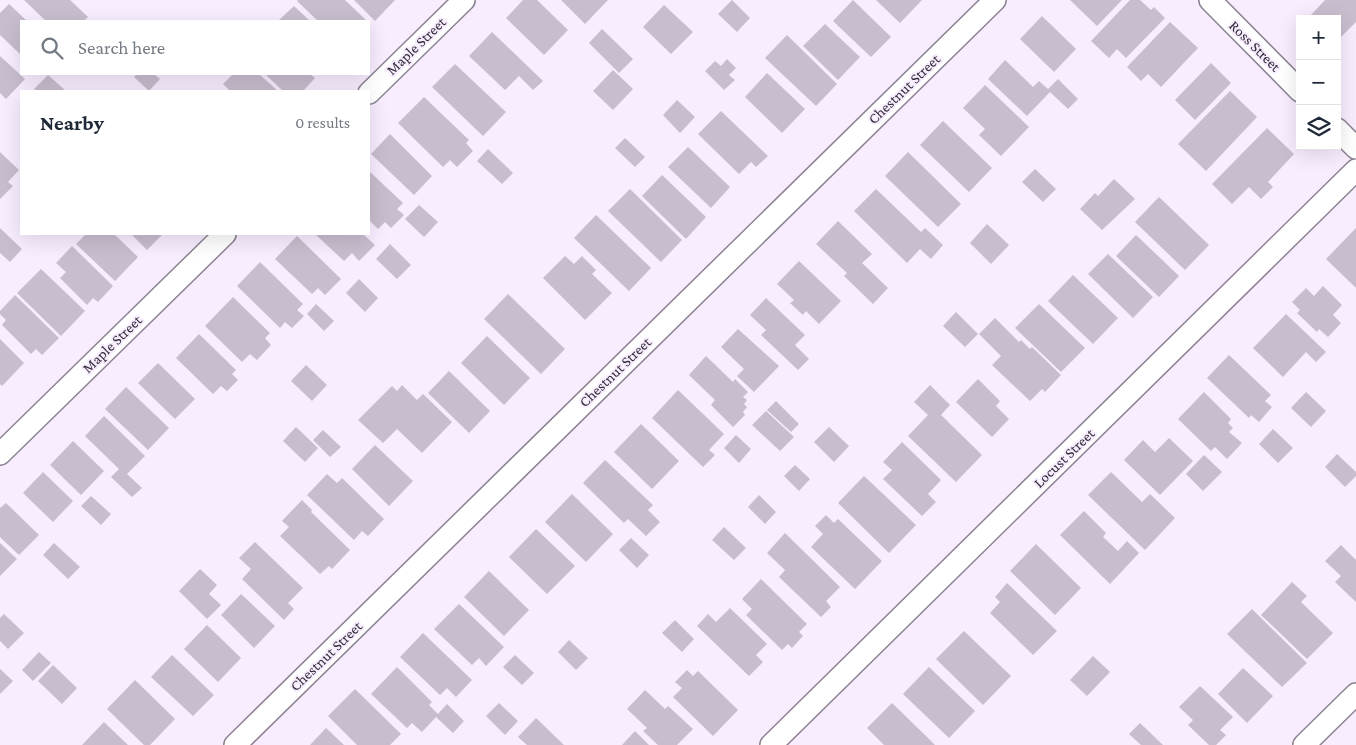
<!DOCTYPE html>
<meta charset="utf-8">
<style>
body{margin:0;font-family:"Crimson Pro",serif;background:#f2f2f3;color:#1f2937}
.controls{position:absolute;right:15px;top:15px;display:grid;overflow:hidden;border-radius:0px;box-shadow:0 5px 20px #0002}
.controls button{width:45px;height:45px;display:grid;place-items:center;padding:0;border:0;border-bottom:1px solid #e0e1e3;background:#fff;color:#1f2937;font:25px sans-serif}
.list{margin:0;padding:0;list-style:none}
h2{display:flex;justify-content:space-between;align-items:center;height:65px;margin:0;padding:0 20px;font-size:21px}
h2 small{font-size:16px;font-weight:400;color:#747a83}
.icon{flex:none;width:28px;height:28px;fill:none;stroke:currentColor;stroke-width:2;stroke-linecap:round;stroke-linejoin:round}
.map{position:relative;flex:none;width:1356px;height:745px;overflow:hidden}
.search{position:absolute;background:#fff;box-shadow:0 5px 20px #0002;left:20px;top:20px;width:350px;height:55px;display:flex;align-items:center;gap:12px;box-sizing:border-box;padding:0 18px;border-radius:0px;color:#747a83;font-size:19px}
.panel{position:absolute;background:#fff;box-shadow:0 5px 20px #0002;left:20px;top:90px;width:350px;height:145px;border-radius:0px}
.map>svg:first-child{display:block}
.building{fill:#c8bdce}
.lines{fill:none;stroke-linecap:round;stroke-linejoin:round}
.street-casing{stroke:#8d8393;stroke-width:24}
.street{stroke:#fff;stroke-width:21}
.labels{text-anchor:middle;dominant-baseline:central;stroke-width:4;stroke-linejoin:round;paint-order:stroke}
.street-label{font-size:15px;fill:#302c33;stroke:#f8edff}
</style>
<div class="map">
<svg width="1356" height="745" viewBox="0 0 1356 745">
<rect width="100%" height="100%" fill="#f8edff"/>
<g class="building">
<path d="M24,0H70L88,17L84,21H46Z"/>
<path d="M298,0H345L367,21H318L297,1Z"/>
<path d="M354,0H395L375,21Z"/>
<path d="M523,0H537L568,30L544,55L506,18Z"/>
<path d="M561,0H608L585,24Z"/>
<path d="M732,0L750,18L737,32L718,14Z"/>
<path d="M853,0L891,37L871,57L833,21Z"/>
<path d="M876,0H922L900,23Z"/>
<path d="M1070,0H1122L1097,26Z"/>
<path d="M1130,0H1140L1151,10L1154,7L1165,18L1126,58L1117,49L1109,58L1091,41Z"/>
<path d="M1325,0H1356V22L1337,41V19H1310L1309,17Z"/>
<path d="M9,4L27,21H21V55L0,35V13Z"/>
<path d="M664,5L693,32L671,54L643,27Z"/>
<path d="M294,6L310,21H278Z"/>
<path d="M1042,16L1076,49L1054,72L1020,39Z"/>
<path d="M1170,22L1198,48L1161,87L1148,74L1141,81L1127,67Z"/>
<path d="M825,24L860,57L838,80L803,46Z"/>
<path d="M602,29L633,59L619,73L589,43Z"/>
<path d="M492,32L543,81L533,90L519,76L505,90L469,56Z"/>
<path d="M787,35L837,84L816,106L765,58Z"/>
<path d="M0,56L25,79L6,99L0,93Z"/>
<path d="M727,59L736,68L729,75L735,80L724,90L705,71L715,61L721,66Z"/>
<path d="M1005,60L1033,87L1039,81L1048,89L1058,79L1078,99L1068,109L1050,92L1027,116L988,79Z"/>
<path d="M1211,63L1231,83L1195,120L1175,100Z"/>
<path d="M455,64L506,112L483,136L432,87Z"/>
<path d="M613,70L633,89L613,110L593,91Z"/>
<path d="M767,73L805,109L782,133L745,97Z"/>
<path d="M137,74H154L160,79L149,91L134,77Z"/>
<path d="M233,74H259L278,91H230L223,84Z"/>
<path d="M265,74H310L315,78L303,91H283Z"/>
<path d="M48,75L66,91H37L34,89Z"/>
<path d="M985,85L1029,127L1001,156L979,135L985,129L963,108Z"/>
<path d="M1230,91L1257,117L1206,171L1178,144Z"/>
<path d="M424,97L469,140L466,143L473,151L457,167L450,160L443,167L398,123Z"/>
<path d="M677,100L695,117L680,133L663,115Z"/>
<path d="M721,111L768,156L756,167L751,162L739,174L698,134Z"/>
<path d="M943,121L992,168L969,192L920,145Z"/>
<path d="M1267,128L1294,154L1268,182L1273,187L1261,199L1249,187L1232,204L1212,184Z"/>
<path d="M390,134L432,176L414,195L371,154Z"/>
<path d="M625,138L645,157L635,167L615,148Z"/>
<path d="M688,147L730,187L711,208L668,167Z"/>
<path d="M488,149L513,173L502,184L477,161Z"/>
<path d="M0,152L19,170L8,182L13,186L0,199Z"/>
<path d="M908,152L961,204L938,227L885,176Z"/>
<path d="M1035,169L1056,189L1043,202L1022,182Z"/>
<path d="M369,171L403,203L397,209L404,215L391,228L385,222L378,229L369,220Z"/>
<path d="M662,175L706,217L686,239L642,196Z"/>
<path d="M1114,179L1135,199L1102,230L1080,209L1095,193L1098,196Z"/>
<path d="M630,189L682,240L661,262L608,211Z"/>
<path d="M876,189L921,232L925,228L943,245L931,259L920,249L907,263L854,211Z"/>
<path d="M1159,197L1209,245L1185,270L1135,222Z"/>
<path d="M419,205L438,222L424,237L405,219Z"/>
<path d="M596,215L651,268L629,291L574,238Z"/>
<path d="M838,221L872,254L862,263L888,288L873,304L844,276L847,273L816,244Z"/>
<path d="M987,224L1009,245L991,264L970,243Z"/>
<path d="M0,228L22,249L10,262L0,253Z"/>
<path d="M1356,228V288L1326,259Z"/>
<path d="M86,234H114L138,257L115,281L76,244Z"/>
<path d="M131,234H163L147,250Z"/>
<path d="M315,234H363L375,245L359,261L352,253L344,261Z"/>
<path d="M1136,235L1179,276L1159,297L1116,256Z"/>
<path d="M297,236L341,279L325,295L318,288L312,294L275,259Z"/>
<path d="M390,244L411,265L397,279L376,259Z"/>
<path d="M72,246L113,286L98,302L93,298L87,305L60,278L66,272L56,263Z"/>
<path d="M1108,254L1153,297L1133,318L1088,274Z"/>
<path d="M565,256L574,264L582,256L596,270L592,274L612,293L585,320L543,278Z"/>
<path d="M799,261L841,301L819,324L806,311L803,315L790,303L794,300L777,284Z"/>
<path d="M260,262L303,304L297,310L304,316L292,328L285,322L280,328L237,286Z"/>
<path d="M41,269L85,311L61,336L17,293Z"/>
<path d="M1073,275L1118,318L1093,344L1048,301Z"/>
<path d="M359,279L378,298L365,312L346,293Z"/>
<path d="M1323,286L1342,305L1333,315L1341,323L1328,337L1319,329L1317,332L1297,313L1300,310L1292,302L1306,288L1314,296Z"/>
<path d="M508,294L565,349L541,374L484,319Z"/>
<path d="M15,295L59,338L42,355L36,349L31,354L2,325L6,320L0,314V311Z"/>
<path d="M233,297L270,333L265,338L271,345L257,360L250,354L242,362L205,326Z"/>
<path d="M766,298L805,335L795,345L809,359L798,370L761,335L766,330L750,315Z"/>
<path d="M316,304L334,321L324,331L307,314Z"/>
<path d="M1039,304L1085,348L1061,372L1015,328Z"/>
<path d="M956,312L978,334L965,347L943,326Z"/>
<path d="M1286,314L1326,352L1316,362L1306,352L1283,377L1253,348Z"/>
<path d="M995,318L1019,342L1021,340L1030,349L1032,347L1061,375L1045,392L1042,389L1030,401L992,365L1001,356L979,334Z"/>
<path d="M738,329L779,366L754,392L737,376L744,369L721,347Z"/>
<path d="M199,334L236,370L232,374L238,380L227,391L221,386L213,394L176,358Z"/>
<path d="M487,336L530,378L504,405L461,363Z"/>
<path d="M0,339L24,363L2,386L0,384Z"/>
<path d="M1229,355L1271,395L1265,401L1272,407L1259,422L1251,415L1249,418L1207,378Z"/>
<path d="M706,356L733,382L735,379L748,392L743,397L747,400L744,404L747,407L743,412L745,415L733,427L711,405L715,400L689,375Z"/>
<path d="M158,363L195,399L175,419L138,383Z"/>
<path d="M306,365L327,385L312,401L291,381Z"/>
<path d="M449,371L490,411L469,433L428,393Z"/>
<path d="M978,379L1000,401L996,406L1009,419L992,437L956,402Z"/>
<path d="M402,385L417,400L423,394L452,422L422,453L397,429L383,443L358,420L392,386L397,391Z"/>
<path d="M930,385L950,405L941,415L982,455L956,482L908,436L928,415L914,402Z"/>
<path d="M126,387L169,428L148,450L105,409Z"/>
<path d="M678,390L724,434L709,450L715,455L703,467L652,418Z"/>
<path d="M1204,392L1231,419L1228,423L1233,428L1229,432L1242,443L1227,459L1215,447L1211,451L1178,419Z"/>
<path d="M1306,392L1326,411L1311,427L1291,408Z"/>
<path d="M776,401L799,424L791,432L767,410Z"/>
<path d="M766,411L794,437L780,451L752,425Z"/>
<path d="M104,416L145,456L127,474L142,488L132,497L111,477L119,469L85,436Z"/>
<path d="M641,424L679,461L652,489L614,452Z"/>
<path d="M296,427L318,448L305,462L283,441Z"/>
<path d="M829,427L849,446L834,462L814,442Z"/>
<path d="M1273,429L1293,448L1278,463L1259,444Z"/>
<path d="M323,430L341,447L330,457L313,440Z"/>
<path d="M736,435L751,449L739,463L724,448Z"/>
<path d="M1169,438L1193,461L1160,495L1124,460L1143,440L1155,452Z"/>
<path d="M73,441L104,471L81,495L50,465Z"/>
<path d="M902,442L941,480L928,494L936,502L922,516L883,479L892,470L883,462Z"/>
<path d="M375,445L413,481L389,506L352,469Z"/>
<path d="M1337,454L1356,472V476L1345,487L1325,467Z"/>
<path d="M1204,455L1222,472L1203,491L1186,474Z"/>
<path d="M605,460L653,505L648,510L660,522L646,536L628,519L624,523L583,483Z"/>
<path d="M795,465L810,479L799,491L784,476Z"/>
<path d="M43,472L73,501L53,522L23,493Z"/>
<path d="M1111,472L1142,502L1150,494L1175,518L1145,550L1088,495Z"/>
<path d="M327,474L337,483L342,478L384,519L368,536L362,531L354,540L307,495Z"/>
<path d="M864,476L916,525L889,553L838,503Z"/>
<path d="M572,494L613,534L586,562L545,522Z"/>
<path d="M759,495L776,512L765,524L748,507Z"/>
<path d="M91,496L111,514L101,525L81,506Z"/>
<path d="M302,500L312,510L311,512L350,550L332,569L329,566L320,574L280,536L289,527L282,521Z"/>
<path d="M6,503L39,535L19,555L0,537V508Z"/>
<path d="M1084,511L1106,533L1103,537L1118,551L1127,541L1139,553L1110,584L1060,535Z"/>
<path d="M826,515L834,523L838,519L882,561L855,589L811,547L823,534L815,526Z"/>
<path d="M724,527L746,548L734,560L712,540Z"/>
<path d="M536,529L575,566L547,594L509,557Z"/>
<path d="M785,533L840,587L826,601L831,607L821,617L779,577L785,570L767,553Z"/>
<path d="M631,538L649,555L637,568L619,550Z"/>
<path d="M255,542L303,588L288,603L294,609L284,620L242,579L251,569L239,558Z"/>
<path d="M0,543L17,559L0,576Z"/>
<path d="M54,543L80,567L68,579L43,555Z"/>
<path d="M1036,544L1081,588L1055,615L1010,571Z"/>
<path d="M1341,545L1356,560V602L1335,582L1341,576L1325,561Z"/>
<path d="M200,569L217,585L209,594L221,605L207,619L179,591Z"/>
<path d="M489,571L529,610L504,636L464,597Z"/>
<path d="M761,579L807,624L799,632L803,636L792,648L788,644L782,650L746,615L752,609L742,599Z"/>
<path d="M1292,582L1307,596L1301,602L1333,633L1307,659L1261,615Z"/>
<path d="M1007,583L1057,631L1033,655L990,613L1000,602L995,597Z"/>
<path d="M241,594L275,626L254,648L221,615Z"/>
<path d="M459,604L504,647L486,666L479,658L472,665L434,629Z"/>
<path d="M730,608L767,644L756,655L763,662L749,676L697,626L708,614L716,622Z"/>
<path d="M1252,609L1307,663L1282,687L1227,634Z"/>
<path d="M4,614L24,633L8,649L0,641V618Z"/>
<path d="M675,620L694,639L682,652L662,633Z"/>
<path d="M207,625L241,658L218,682L184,649Z"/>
<path d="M964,631L1011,676L983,705L936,659Z"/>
<path d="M423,633L472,680L456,697L447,688L440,695L400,657Z"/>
<path d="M569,640L588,658L576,670L558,652Z"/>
<path d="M39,652L51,663L33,681L22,670Z"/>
<path d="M172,655L214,695L193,716L151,677Z"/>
<path d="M515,655L534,673L522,685L503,667Z"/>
<path d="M1093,656L1110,672L1087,696L1070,680Z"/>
<path d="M53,665L77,688L62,704L38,681Z"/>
<path d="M397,667L432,702L429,705L438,714L447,704L464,721L453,733L436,717L422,732L412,723L407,728L371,694Z"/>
<path d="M929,667L975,711L949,738L903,694Z"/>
<path d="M1243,668L1273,696L1247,723L1218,694Z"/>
<path d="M0,669L13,681L0,694Z"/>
<path d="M687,670L693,676L698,671L738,710L713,736L673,697L682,688L675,682Z"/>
<path d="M135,680L175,719L150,745H144L107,709Z"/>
<path d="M1200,686L1233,717L1220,730L1226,735L1216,745H1209L1188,725L1193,720L1179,707Z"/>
<path d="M355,689L401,734L390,745H357L328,716Z"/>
<path d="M645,690L665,709L668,706L693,729L677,745H658L643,731L647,728L627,709Z"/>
<path d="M499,703L518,721L505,735L486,716Z"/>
<path d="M892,703L927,737L935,745H884L867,728Z"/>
<path d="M536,718L564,745H527L518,737Z"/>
<path d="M104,722L128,745H82Z"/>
<path d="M1140,723L1163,745H1141L1129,734Z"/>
<path d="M326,728L344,745H310Z"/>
<path d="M635,731L649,745H622Z"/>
</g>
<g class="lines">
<g class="street-casing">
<g id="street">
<path d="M1210,0L1300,91"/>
<path d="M369,93L464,0"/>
<path d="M1337,129L1356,148"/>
<path d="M0,454L225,234"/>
<path d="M235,745L995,0"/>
<path d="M771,745L1356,170"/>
<path d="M1304,745L1356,694"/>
</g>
</g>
<use href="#street" class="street"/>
</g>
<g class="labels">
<g class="street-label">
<text transform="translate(416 46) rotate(-44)">Maple Street</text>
<text transform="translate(1255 46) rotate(45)">Ross Street</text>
<text transform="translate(904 89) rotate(-44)">Chestnut Street</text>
<text transform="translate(112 344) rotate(-44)">Maple Street</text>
<text transform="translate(615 372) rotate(-44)">Chestnut Street</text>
<text transform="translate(1064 458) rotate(-44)">Locust Street</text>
<text transform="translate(326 656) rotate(-44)">Chestnut Street</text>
</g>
</g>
</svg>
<div class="controls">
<button>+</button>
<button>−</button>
<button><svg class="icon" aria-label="layers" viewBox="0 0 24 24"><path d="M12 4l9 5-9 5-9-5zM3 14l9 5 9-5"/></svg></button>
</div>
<div class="search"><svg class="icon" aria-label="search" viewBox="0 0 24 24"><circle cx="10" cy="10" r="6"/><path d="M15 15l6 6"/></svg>Search here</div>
<section class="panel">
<h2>Nearby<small>0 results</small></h2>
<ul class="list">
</ul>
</section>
</div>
